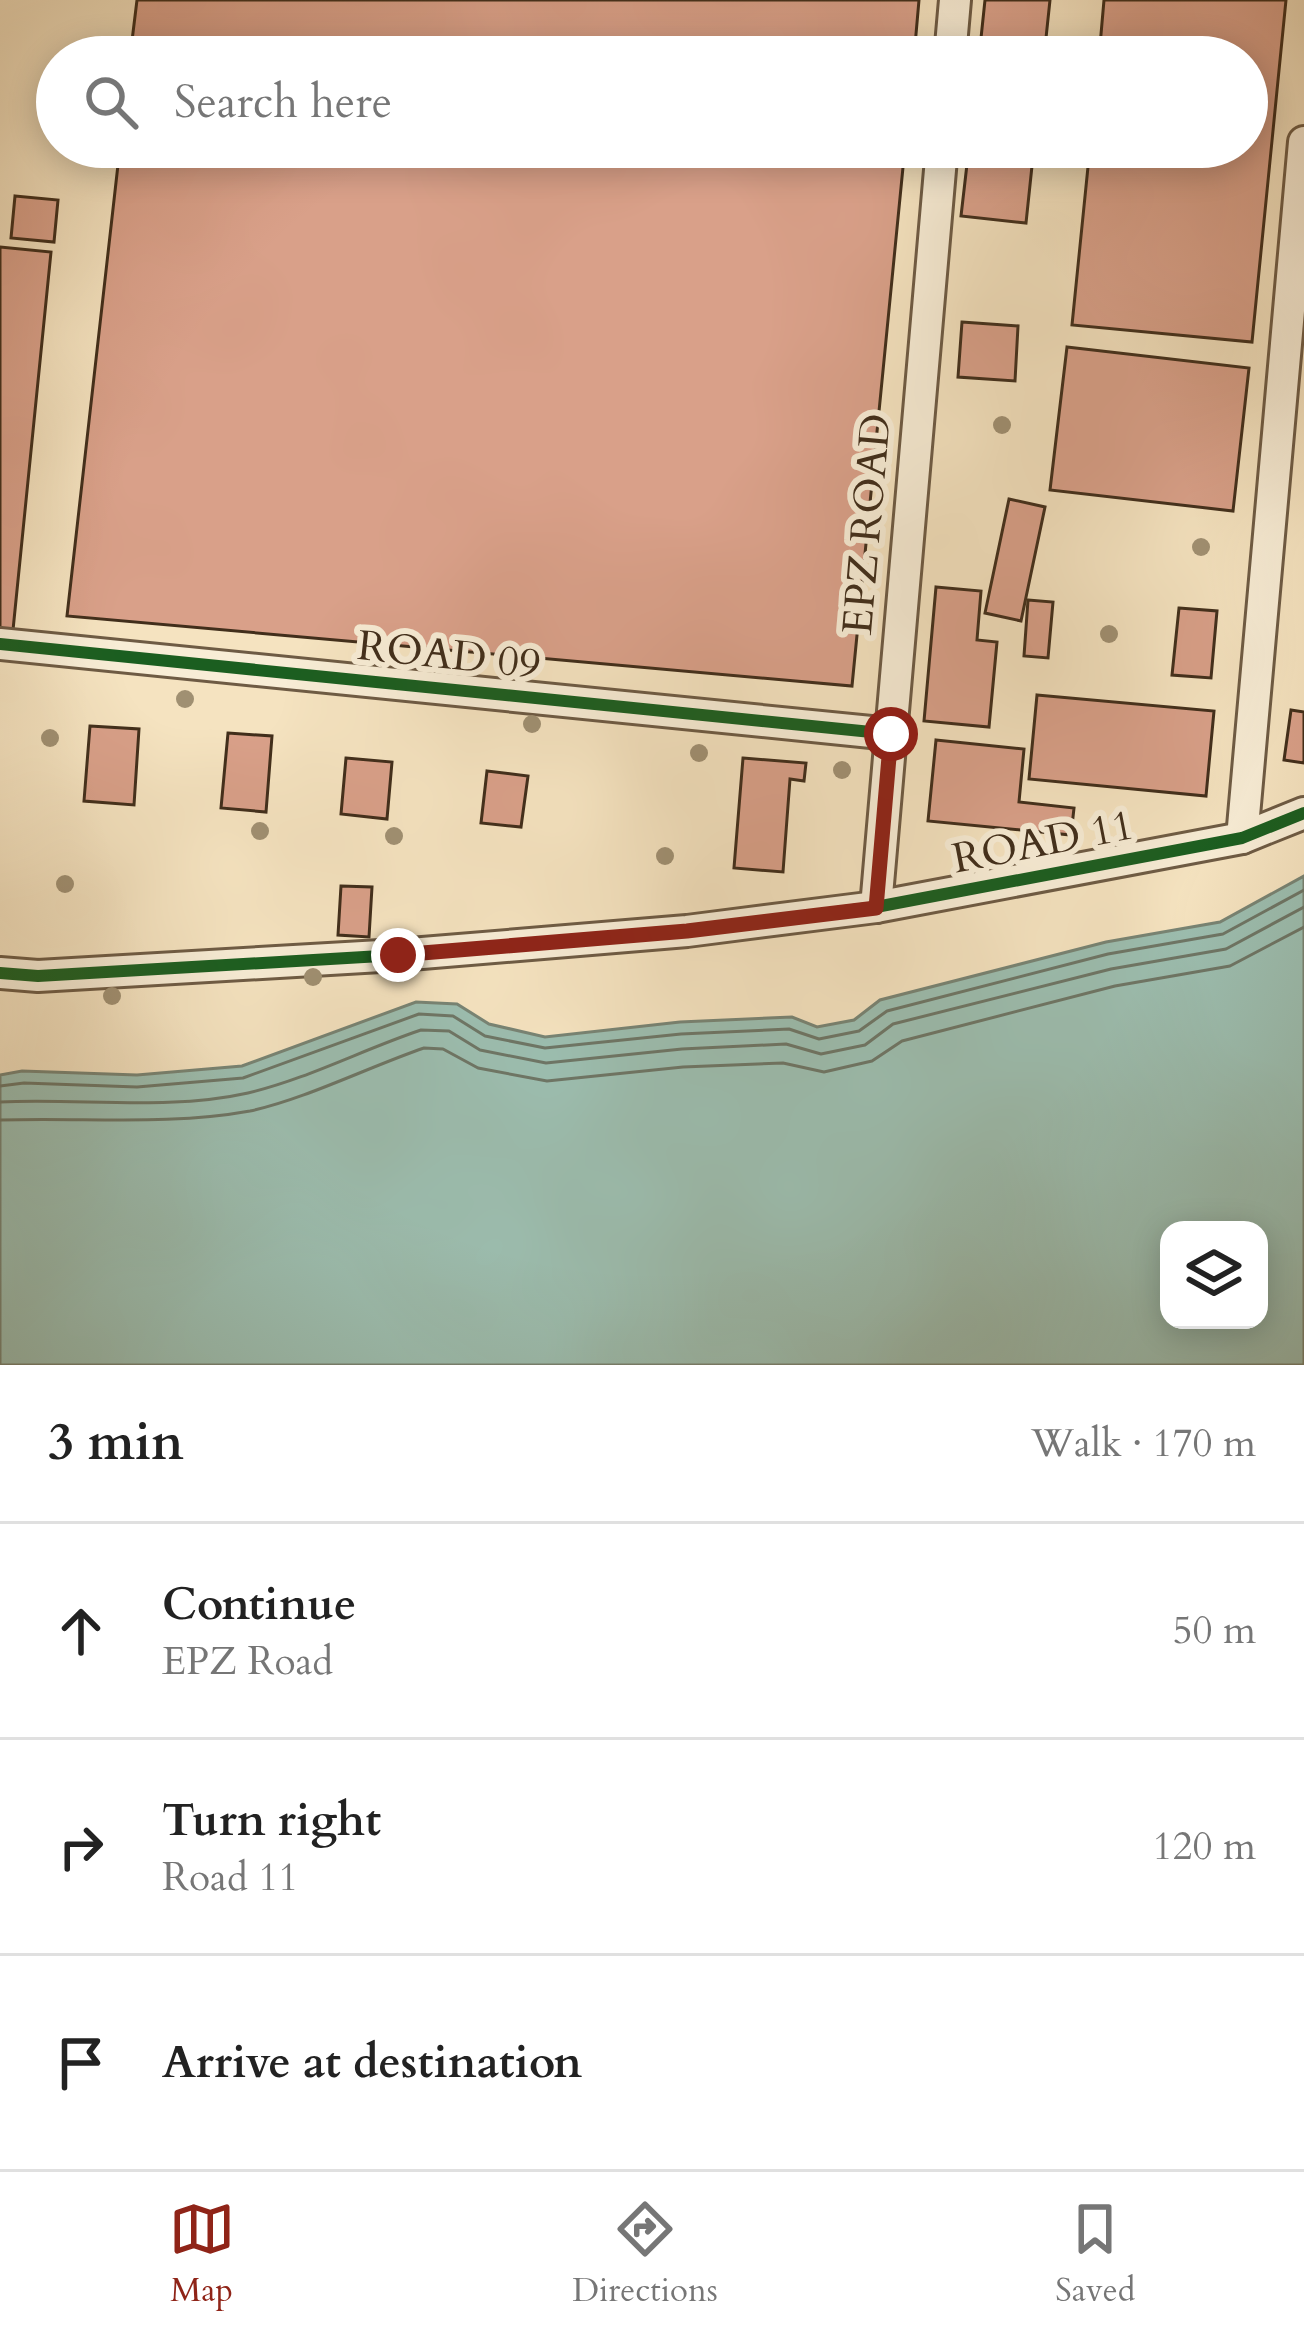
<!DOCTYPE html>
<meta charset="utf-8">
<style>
body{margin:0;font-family:Cardo,serif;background:#f2f2f2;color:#222}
.controls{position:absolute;right:36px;bottom:36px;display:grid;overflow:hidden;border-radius:24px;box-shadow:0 6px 30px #0003}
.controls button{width:108px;height:108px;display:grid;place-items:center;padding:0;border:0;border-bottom:3px solid #e0e0e0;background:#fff;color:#222;font:60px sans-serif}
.stop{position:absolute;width:36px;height:36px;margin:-27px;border:9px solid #8f2418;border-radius:50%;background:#fff}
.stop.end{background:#8f2418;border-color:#fff;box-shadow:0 3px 12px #0008}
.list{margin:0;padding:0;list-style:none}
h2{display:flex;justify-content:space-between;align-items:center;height:156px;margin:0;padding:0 48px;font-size:51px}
h2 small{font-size:39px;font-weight:400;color:#767676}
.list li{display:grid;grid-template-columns:78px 1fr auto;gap:36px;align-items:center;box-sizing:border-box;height:216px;padding:0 48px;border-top:3px solid #e0e0e0}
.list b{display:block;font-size:45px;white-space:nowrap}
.list p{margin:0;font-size:39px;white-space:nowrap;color:#767676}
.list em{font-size:39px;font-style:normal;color:#767676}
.icon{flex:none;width:66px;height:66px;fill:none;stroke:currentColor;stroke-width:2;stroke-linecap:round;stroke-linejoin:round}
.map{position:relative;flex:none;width:1304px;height:1365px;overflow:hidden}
.search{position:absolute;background:#fff;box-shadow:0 6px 30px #0003;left:36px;right:36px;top:36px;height:132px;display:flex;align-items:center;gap:30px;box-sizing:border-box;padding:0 42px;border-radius:66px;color:#767676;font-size:45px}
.sheet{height:804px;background:#fff}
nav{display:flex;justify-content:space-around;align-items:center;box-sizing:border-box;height:168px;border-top:3px solid #e0e0e0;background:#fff;font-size:33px;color:#767676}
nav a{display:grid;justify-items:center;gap:6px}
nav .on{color:#8f2418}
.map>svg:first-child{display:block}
.water{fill:#9cbeb0;stroke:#788474;stroke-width:3;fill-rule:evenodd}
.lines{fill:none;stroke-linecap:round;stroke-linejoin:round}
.shore{stroke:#6e7666;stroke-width:3}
.building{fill:#d9a089;stroke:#412e1b;stroke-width:3}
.minor-casing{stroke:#6e5b44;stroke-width:36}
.minor{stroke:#f8edd6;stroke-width:30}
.cycleway-casing{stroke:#f8edd6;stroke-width:20}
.cycleway{stroke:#1b5e20;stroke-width:12}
.tree{fill:#a09072}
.route{stroke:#8f2418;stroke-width:15}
.labels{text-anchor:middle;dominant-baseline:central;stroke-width:12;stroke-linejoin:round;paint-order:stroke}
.street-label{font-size:42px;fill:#412e1b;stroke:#f8edd6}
</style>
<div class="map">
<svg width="1304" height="1365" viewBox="0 0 1304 1365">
<rect width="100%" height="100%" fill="#f5e3c0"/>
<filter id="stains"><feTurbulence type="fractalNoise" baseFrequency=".00167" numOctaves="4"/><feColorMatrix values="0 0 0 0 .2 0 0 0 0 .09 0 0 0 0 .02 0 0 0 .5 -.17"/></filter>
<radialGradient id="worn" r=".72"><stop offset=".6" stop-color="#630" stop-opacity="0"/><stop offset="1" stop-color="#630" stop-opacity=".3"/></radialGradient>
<path class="water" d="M1304,876V1365H0V1075L22,1071L137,1075L242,1066L416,1002L457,1004L489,1024L545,1037L680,1022L792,1017L817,1027L854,1020L880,1000L1106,942L1220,922ZM1169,1230H1259V1320H1169Z"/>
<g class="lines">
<g class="shore">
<path d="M0,1086L24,1083L137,1087L243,1078L419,1014L453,1016L485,1036L545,1048L681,1034L789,1029L819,1039L859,1031L887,1011L1108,954L1223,934L1304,890"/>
<path d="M0,1102C81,1098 168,1111 248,1093C307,1079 364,1049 421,1030L449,1031L480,1050L546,1063L682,1049L786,1044L821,1054L865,1045L893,1024L1111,969L1226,949L1304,907"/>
<path d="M0,1120C82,1117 168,1126 250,1111C303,1100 371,1066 424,1048L443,1049L478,1068L547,1081L683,1067L783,1063L824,1072L872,1061L902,1041L1115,986L1230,966L1304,927"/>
</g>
</g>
<g class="building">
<path d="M137,0H919L914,57H130Z"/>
<path d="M985,0H1050L1044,57H979Z"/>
<path d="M1104,0H1286L1252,342L1072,325L1090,147H1247V57H1099Z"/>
<path d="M120,147H905L852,686L67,616Z"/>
<path d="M969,147H1034L1026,223L961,216Z"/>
<path d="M15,196L58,200L54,242L11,238Z"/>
<path d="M0,247L51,252L13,630L0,628Z"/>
<path d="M962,322L1018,326L1015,381L958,377Z"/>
<path d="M1067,347L1249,368L1233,511L1050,490Z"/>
<path d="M1009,499L1045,507L1021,621L985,613Z"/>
<path d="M936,587L981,591L977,640L997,642L989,727L924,721Z"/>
<path d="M1028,600L1053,602L1048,658L1024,656Z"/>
<path d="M1179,608L1217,611L1211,678L1172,675Z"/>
<path d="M1037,695L1214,711L1206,796L1029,779Z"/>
<path d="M1291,710L1304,712V763L1284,760Z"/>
<path d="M90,726L139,729L134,805L84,801Z"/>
<path d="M228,733L272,736L266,812L221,808Z"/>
<path d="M936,740L1024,749L1019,802L1074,808L1071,835L928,821Z"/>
<path d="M346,758L392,762L387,819L341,814Z"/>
<path d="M743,758L806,763L804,781L790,779L783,872L734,868Z"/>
<path d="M487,771L528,776L521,827L481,823Z"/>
<path d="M341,886L372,887L369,937L338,935Z"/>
</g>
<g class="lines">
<g class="minor-casing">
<g id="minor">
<path d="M950,57L955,0"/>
<path d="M0,644L891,734"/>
<path d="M1242,838L1304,142"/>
<path d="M876,907L942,147"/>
<path d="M0,973L38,976L398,955L687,931L876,907L1242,838L1304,813"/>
</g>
</g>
<use href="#minor" class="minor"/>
<g class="cycleway-casing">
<g id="cycleway">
<path d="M0,644L891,734"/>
<path d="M0,973L38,976L398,955L687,931L876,907L1242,838L1304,813"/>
</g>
</g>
<use href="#cycleway" class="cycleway"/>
</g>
<g class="tree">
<circle cx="1002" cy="425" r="9"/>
<circle cx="1201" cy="547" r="9"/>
<circle cx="1109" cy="634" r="9"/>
<circle cx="185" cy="699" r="9"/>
<circle cx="532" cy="724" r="9"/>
<circle cx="50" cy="738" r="9"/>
<circle cx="699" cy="753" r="9"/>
<circle cx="842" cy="770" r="9"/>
<circle cx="260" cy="831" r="9"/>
<circle cx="394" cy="836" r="9"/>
<circle cx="665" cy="856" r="9"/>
<circle cx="65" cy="884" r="9"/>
<circle cx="313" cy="977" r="9"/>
<circle cx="112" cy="996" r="9"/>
</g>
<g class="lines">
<path class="route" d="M398,955L687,931L876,908L891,734"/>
</g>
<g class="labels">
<g class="street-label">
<text transform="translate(867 524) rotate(-85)">EPZ ROAD</text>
<text transform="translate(449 655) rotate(6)">ROAD 09</text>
<text transform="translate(1043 842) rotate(-11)">ROAD 11</text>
</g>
</g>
<rect width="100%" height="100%" filter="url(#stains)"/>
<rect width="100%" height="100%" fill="url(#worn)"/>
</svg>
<div class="controls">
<button><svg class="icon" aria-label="layers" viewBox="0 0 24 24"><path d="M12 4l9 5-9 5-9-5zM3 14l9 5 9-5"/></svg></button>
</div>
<div class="stop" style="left:891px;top:734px"></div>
<div class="stop end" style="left:398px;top:955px"></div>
<div class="search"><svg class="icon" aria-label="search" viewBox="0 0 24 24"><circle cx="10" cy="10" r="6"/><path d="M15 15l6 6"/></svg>Search here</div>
</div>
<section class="sheet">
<h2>3 min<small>Walk · 170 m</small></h2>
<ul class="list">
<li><svg class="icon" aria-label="ahead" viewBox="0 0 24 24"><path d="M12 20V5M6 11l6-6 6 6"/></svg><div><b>Continue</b><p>EPZ Road</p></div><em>50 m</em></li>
<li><svg class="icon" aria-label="right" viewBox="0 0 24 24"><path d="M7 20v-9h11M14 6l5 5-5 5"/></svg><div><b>Turn right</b><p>Road 11</p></div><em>120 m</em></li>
<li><svg class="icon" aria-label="arrive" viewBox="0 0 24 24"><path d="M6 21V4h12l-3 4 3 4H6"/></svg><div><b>Arrive at destination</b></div></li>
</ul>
</section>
<nav>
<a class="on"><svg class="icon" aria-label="map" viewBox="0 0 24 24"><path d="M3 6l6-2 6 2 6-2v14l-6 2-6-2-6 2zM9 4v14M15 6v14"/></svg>Map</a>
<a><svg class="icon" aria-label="directions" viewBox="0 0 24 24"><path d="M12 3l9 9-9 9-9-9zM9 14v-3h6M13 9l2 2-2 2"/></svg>Directions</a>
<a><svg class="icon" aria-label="saved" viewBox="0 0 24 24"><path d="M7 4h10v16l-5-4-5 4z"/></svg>Saved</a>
</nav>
